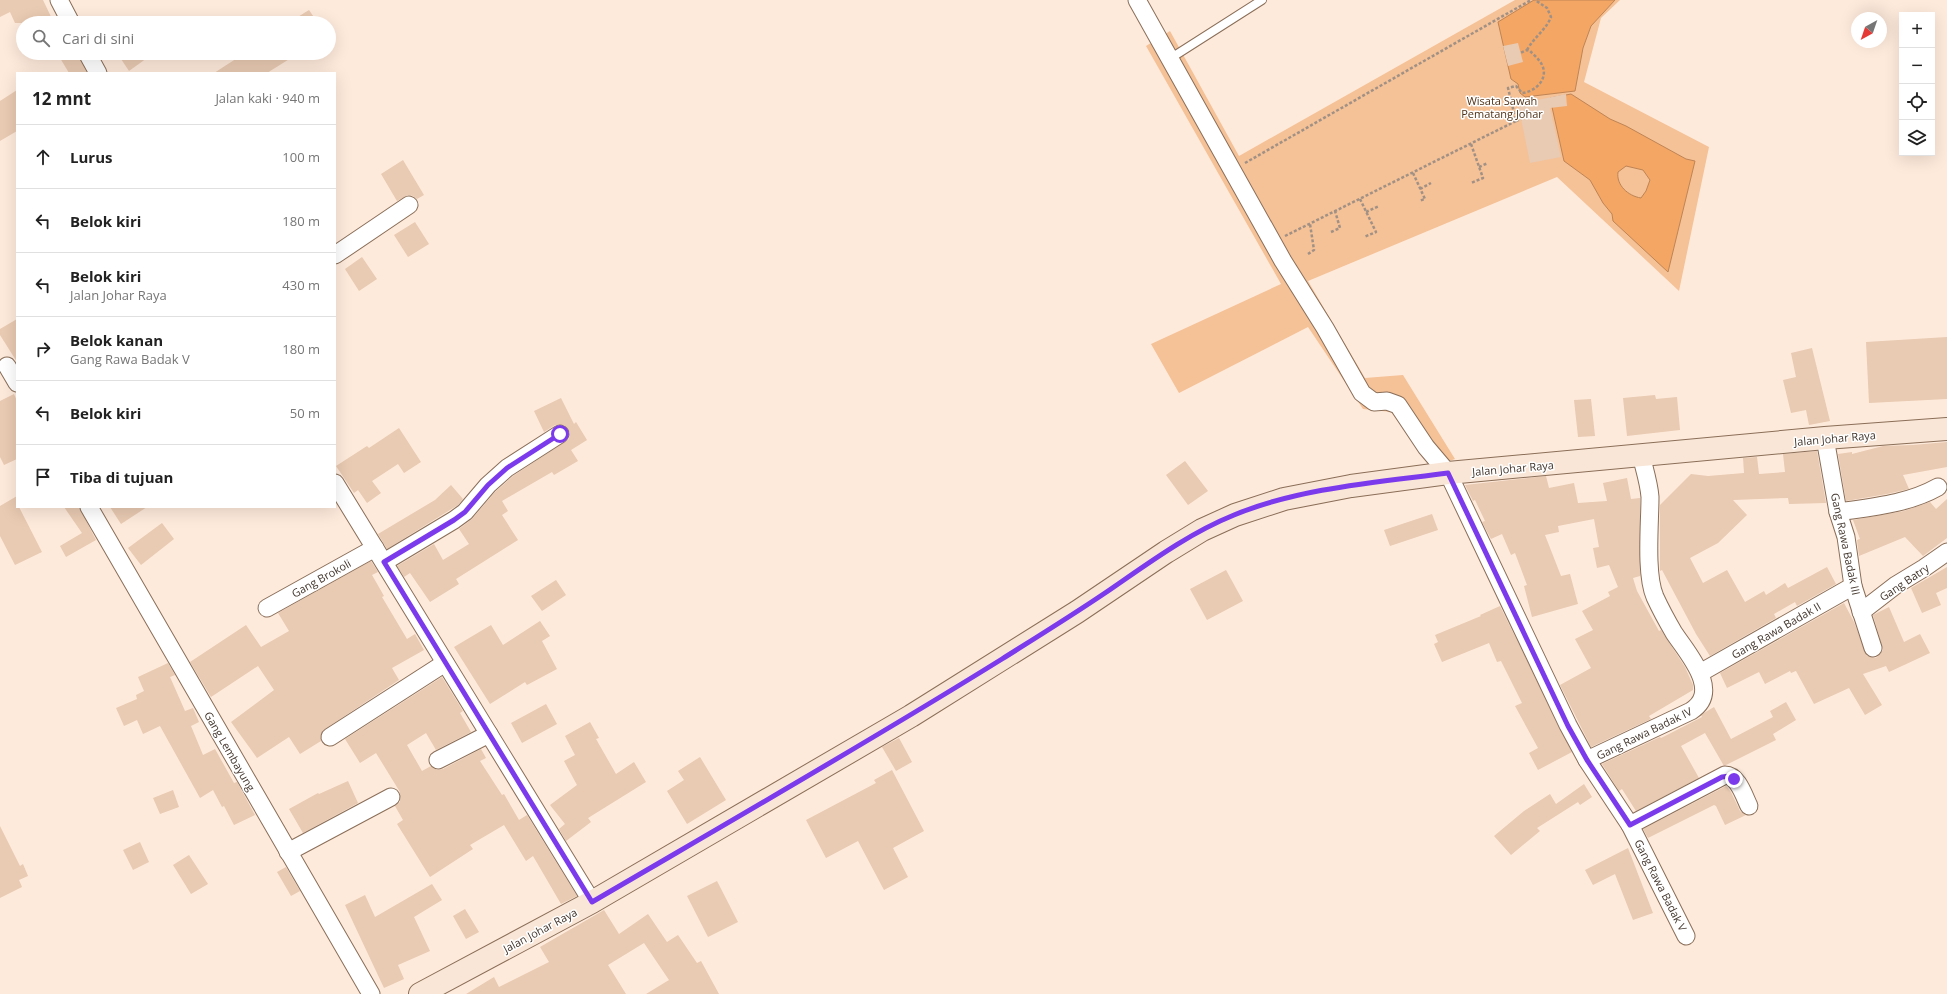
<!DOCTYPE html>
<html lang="id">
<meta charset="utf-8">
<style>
body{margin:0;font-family:"Open Sans",sans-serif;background:#f2f2f2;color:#222}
.controls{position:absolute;right:12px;top:12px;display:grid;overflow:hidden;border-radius:0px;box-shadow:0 4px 16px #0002}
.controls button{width:36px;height:36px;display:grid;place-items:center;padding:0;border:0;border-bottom:1px solid #e0e0e0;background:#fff;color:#222;font:20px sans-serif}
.compass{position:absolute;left:1851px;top:12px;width:36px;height:36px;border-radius:50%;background:#fff;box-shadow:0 4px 16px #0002;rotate:220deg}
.stop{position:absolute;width:12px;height:12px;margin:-9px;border:3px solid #7c3aed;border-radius:50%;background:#fff}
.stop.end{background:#7c3aed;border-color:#fff;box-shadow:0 1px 4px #0008}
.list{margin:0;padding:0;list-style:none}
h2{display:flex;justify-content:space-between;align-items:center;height:52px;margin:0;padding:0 16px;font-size:17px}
h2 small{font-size:13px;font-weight:400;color:#767676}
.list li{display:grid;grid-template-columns:26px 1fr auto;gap:12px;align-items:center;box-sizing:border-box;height:64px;padding:0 16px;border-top:1px solid #e0e0e0}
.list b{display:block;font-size:15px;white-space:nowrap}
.list p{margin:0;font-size:13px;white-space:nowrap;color:#767676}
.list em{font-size:13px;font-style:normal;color:#767676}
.icon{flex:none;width:22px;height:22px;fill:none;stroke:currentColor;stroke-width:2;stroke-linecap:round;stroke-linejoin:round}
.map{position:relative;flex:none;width:1947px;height:994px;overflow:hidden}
.search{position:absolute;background:#fff;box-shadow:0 4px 16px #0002;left:16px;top:16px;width:320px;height:44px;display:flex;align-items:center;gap:10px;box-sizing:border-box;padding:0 14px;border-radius:22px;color:#767676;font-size:15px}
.panel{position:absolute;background:#fff;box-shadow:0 4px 16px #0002;left:16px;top:72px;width:320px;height:436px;border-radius:0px}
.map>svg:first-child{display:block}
.green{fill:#f5c197}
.water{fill:#f4a664;stroke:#bf8454;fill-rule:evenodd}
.building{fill:#e9cab2}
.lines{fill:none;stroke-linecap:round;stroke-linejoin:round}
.lane-casing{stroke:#8a6e58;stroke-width:10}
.street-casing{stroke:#8a6e58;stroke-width:19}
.secondary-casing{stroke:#8a6e58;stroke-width:24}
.path{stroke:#a19185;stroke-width:2.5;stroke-dasharray:3 2;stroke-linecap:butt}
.lane{stroke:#fff;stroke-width:8}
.street{stroke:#fff;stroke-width:17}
.secondary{stroke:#f9e6d6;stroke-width:22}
.route{stroke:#7c3aed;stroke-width:5}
.labels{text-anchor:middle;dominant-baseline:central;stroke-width:3;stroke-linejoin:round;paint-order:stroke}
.park-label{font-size:11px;fill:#513216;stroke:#fff}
.street-label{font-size:11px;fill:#43362d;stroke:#fff}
</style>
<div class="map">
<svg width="1947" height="994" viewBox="0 0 1947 994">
<rect width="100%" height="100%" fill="#feeadb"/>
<path class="green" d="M1515,0H1620L1601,18L1584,82L1709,147L1679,291L1557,177L1308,281L1365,378L1403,375L1455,459L1432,467L1391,412L1363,409L1308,327L1179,393L1151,344L1281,284L1146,46L1170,31L1239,156Z"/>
<g class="water">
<path d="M1534,0H1615L1591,26L1583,48L1575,91L1525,97L1520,93L1518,84L1511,79L1498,22Z"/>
<path d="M1571,94L1610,119L1626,126L1686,159L1695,161L1668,272L1613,221L1612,214L1603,203L1590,180L1564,161L1550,98ZM1626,166L1643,170L1650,180L1646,191L1641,198C1628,196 1616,185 1618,172Z"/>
</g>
<g class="building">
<path d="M0,0H43L54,23H15L10,12L0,17Z"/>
<path d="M309,10L318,23H288Z"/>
<path d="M1518,43L1523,62L1508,66L1503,46Z"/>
<path d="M57,53H77L87,73H69Z"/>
<path d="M117,53H154L129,71Z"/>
<path d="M245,53H299L267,73H214Z"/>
<path d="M17,90V131L0,141V101Z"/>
<path d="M1566,94L1567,106L1550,108L1561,157L1530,163L1518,104Z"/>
<path d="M403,160L424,195L417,199L413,196L408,195L397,201L381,174Z"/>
<path d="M415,222L429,244L408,257L394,235Z"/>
<path d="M362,257L377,279L359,291L345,269Z"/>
<path d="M17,319V362L0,335V329Z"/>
<path d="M1947,337V399L1869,403L1866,342Z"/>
<path d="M1812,348L1830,421L1809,425L1806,410L1791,413L1783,380L1796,377L1791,353Z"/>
<path d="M14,394L17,401V459L4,465L0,457V401Z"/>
<path d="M1655,395L1656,399L1677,397L1680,430L1627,436L1623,398Z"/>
<path d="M561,398L574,424L576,422L587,440L571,450L578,461L554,475L552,472L502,501L508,511L502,515L518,540L456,579L459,584L430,602L410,573L404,577L397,566L434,544L443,560L469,544L459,529L472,519L495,492L513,476L569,439L570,433L564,425H555L544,432L534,411Z"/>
<path d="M1591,399L1595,436L1578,437L1574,400Z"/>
<path d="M399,428L421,462L404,473L398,464L372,481L381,493L367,503L358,490L354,493L336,466L367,446L369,448Z"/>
<path d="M1947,442V467L1903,475L1909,489L1887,494L1846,501L1838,454L1852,452V454L1883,446L1913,445Z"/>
<path d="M1817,451L1826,503L1789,504L1788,498L1733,500L1747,515L1718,543L1690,558L1703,583L1727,570L1745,602L1764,591L1766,595L1785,583L1788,588L1827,567L1836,584L1797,606L1795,602L1774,614L1776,618L1710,656L1696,634L1662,570L1660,571V505L1691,474L1708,476L1744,473L1743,458L1757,457L1759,474L1785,472L1783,454Z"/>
<path d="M1185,461L1208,491L1188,505L1166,475Z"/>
<path d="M1546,476L1549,488L1574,483L1578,503L1607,501L1603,483L1627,478L1631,499L1640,498V576L1633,578L1637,591L1659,631L1661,630L1685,667L1693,685V690L1649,716L1651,719L1591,747L1560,685L1591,668L1575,639L1593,630L1582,611L1610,596L1608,592L1618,587L1609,565L1597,568L1593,548L1599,547L1594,519L1558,526L1559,532L1545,535L1561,576L1570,574L1578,604L1532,617L1524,586L1527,585L1515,553L1511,555L1502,534L1491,539L1482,522L1485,521L1475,500L1473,501L1465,485Z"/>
<path d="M451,485L463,499L458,505L387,549L378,534L435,500Z"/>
<path d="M17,496V507H19L42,552L15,565L0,536V506Z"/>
<path d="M1947,499V538L1923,556L1905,537L1859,556L1857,540L1860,539L1853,520L1904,511L1930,502L1936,509Z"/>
<path d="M64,507H79L96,540L66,557L60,546L82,533Z"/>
<path d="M110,507H147L121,524Z"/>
<path d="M1432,514L1438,530L1390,546L1384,530Z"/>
<path d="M162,523L174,539L141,565L128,548Z"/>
<path d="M371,561L378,572L372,575L384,596L382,597L407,639L415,634L424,650L392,668L399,680L325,729L321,733V741L300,754L289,737L257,758L231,722L274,690L258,666L211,697L190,662L246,625L261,647L289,631L278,613Z"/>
<path d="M1947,567V588L1936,593L1941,605L1922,613L1911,588Z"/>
<path d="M1226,570L1243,601L1207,620L1190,589Z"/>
<path d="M556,580L566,595L542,611L531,596Z"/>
<path d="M1844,603L1854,622L1867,656L1876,658L1883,650L1873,615L1889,607L1904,642L1920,634L1930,653L1889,672L1886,666L1863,674L1882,705L1865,715L1849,688L1814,704L1796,671L1791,673L1790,671L1765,684L1759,672L1727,688L1720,673Z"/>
<path d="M1500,606L1572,752L1538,770L1529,753L1538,748L1515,706L1522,703L1501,661L1497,662L1489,643L1442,662L1434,644L1438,642L1435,635L1481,616L1480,615Z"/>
<path d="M540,621L550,636L542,641L557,669L527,685L525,682L490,704L454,647L491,625L503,645Z"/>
<path d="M168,663L175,675L170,677L185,711L193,708L199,722L191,726L203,755L215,749L234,783L237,782L255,815L234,825L224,806L222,807L213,790L200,798L160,726L143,734L137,720L124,726L116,708L137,699L136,695L144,691L138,677Z"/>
<path d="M442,677L463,711L460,713L471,732L436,750L426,733L407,745L422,771L431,766L437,770L443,769L481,749L486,758L480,761L502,795L504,794L519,820L527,815L577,896L561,904L533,856L526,861L504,825L470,845L473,849L430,877L397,824L403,820L395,806L400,802V792L376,753L360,763L345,739Z"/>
<path d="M1786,702L1796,720L1773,734L1776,740L1724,766L1705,733L1681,746L1699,778L1636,811L1622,789L1619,791L1602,764L1660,737L1661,738L1669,734L1702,717L1701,715L1704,713L1714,707L1731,739L1773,717L1770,711Z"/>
<path d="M546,704L557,724L522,743L511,723Z"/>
<path d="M590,722L599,738L596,739L616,774L634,762L646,782L588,818L591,822L566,841L559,829L565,824L550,805L577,785L564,761L575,755L565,736Z"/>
<path d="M899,738L912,762L896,771L882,747Z"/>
<path d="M700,757L726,800L687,824L667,791L684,780L678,771Z"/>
<path d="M892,770L924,831L893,848L908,877L884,890L858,841L826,858L806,820L876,783L874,780Z"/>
<path d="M348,781L358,803L303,833L289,809L318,793L319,794Z"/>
<path d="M1584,784L1592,797L1580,805L1578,802L1537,828L1540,831L1511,855L1494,836L1524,811L1550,794L1556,804Z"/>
<path d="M1726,786L1731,792L1740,811L1746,815L1725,825L1716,806L1714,805L1648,838L1643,829Z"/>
<path d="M173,790L179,807L160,814L153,798Z"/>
<path d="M0,826L20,866L23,864L28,876L19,880L22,887L0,898Z"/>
<path d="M140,842L149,862L133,870L123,850Z"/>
<path d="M1628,848L1653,913L1633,920L1615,874L1593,885L1585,870Z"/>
<path d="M189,855L208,884L191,894L173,865Z"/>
<path d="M286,867L300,891L291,896L277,872Z"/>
<path d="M717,881L738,922L708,937L687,896Z"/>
<path d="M432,884L442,900L414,917L430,951L398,965L404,979L384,988L345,905L365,895L375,917Z"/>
<path d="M465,909L479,932L466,939L453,916Z"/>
<path d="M604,910L619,934L648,914L667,942L678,935L697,963L701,961L719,994H646L669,980L644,943L608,965L626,994H466L494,977L499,987L549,962L540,947Z"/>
</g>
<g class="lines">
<g class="lane-casing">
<path id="lane" d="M1171,58L1262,0"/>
</g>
<g class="street-casing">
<g id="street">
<path d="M59,0L71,23"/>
<path d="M1137,0L1283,261L1325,328L1362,393L1374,402L1387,401L1398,405L1426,447L1448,473L1568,725L1587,760L1630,825L1686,936"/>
<path d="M87,53L98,73"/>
<path d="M335,255L409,205"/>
<path d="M7,366L17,383"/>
<path d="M1825,438L1838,512L1846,537L1853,586L1873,648"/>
<path d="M335,483L592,902"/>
<path d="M89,507L371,994"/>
<path d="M1838,512C1872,507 1908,504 1938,487"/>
<path d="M384,562L454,520L465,512L488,485L507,468L560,434"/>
<path d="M267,608L375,548"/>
<path d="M1861,612L1896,585L1924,568L1947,552"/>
<path d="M1700,673L1853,586"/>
<path d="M330,737L445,663"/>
<path d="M438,760L489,734"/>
<path d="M1587,760L1691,711C1722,691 1688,654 1674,633C1667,621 1661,610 1655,597C1645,574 1650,523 1650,497C1649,483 1644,468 1641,455"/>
<path d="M1630,825L1725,775C1738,775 1744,796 1749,806"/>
<path d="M288,852L391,797"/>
</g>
</g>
<g class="secondary-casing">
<path id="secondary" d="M420,994L592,902L911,716L1077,612L1166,552L1202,530L1235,515L1284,499L1351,486L1448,473L1825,438L1947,429"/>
</g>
<g class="path">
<path d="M1527,50C1534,37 1546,30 1551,17L1547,8L1535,0"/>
<path d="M1516,121L1521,119"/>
<path d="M1471,144L1483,178L1471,183"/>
<path d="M1245,163L1531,0"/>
<path d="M1479,167L1488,163"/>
<path d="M1413,173L1425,199L1419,201"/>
<path d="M1420,189L1431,183"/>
<path d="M1360,199L1376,232L1364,237"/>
<path d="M1366,212L1379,206"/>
<path d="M1331,232L1340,228L1335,211"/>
<path d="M1285,236L1516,121L1508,88L1516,86L1522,93C1535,92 1549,79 1542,65C1540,60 1534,55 1530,51L1527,50L1520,53"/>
<path d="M1308,254L1314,250L1310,224"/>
</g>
<use href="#lane" class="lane"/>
<use href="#street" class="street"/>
<use href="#secondary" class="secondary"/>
</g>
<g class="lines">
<path class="route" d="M560,434L507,468L488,485L465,512L454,520L384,562L592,902C729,822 867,743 1002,659C1037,637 1071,616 1105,593C1146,565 1187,534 1234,515C1299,488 1379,482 1448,473L1568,726L1587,760L1630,825L1722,777L1730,776L1734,779"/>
</g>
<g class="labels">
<g class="park-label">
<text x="1502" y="100">Wisata Sawah<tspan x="1502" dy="13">Pematang Johar</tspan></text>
</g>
<g class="street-label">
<text transform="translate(1835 438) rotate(-5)">Jalan Johar Raya</text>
<text transform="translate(1513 468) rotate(-5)">Jalan Johar Raya</text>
<text transform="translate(1846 544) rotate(78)">Gang Rawa Badak III</text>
<text transform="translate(321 578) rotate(-29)">Gang Brokoli</text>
<text transform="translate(1904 582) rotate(-34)">Gang Batry</text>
<text transform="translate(1776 630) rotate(-30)">Gang Rawa Badak II</text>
<text transform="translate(1644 733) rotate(-26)">Gang Rawa Badak IV</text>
<text transform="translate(230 751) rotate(60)">Gang Lembayung</text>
<text transform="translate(1661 885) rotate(63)">Gang Rawa Badak V</text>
<text transform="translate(540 930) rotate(-28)">Jalan Johar Raya</text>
</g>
</g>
</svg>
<div class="controls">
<button>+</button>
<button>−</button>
<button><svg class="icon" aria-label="locate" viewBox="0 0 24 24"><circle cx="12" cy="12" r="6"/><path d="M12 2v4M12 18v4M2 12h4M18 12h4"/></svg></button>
<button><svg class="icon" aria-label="layers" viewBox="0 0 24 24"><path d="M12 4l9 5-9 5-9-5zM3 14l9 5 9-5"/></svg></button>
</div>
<svg class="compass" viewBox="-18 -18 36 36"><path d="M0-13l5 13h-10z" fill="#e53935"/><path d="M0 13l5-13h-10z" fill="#767676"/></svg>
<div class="stop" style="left:560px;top:434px"></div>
<div class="stop end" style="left:1734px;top:779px"></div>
<div class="search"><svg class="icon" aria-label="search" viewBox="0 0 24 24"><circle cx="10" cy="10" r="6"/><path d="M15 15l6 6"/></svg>Cari di sini</div>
<section class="panel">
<h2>12 mnt<small>Jalan kaki · 940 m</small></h2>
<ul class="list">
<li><svg class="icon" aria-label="ahead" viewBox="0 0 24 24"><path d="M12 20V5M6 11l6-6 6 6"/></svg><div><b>Lurus</b></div><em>100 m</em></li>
<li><svg class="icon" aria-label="left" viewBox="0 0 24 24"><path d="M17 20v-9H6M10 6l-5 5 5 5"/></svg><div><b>Belok kiri</b></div><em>180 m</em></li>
<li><svg class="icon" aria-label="left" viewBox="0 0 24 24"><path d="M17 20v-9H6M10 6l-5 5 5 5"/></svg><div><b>Belok kiri</b><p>Jalan Johar Raya</p></div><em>430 m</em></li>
<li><svg class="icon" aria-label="right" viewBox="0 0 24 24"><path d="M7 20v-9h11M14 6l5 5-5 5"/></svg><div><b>Belok kanan</b><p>Gang Rawa Badak V</p></div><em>180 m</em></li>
<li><svg class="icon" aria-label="left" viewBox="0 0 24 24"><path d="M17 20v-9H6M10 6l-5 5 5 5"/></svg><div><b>Belok kiri</b></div><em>50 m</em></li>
<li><svg class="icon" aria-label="arrive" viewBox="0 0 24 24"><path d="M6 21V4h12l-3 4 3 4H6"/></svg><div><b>Tiba di tujuan</b></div></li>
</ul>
</section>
</div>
